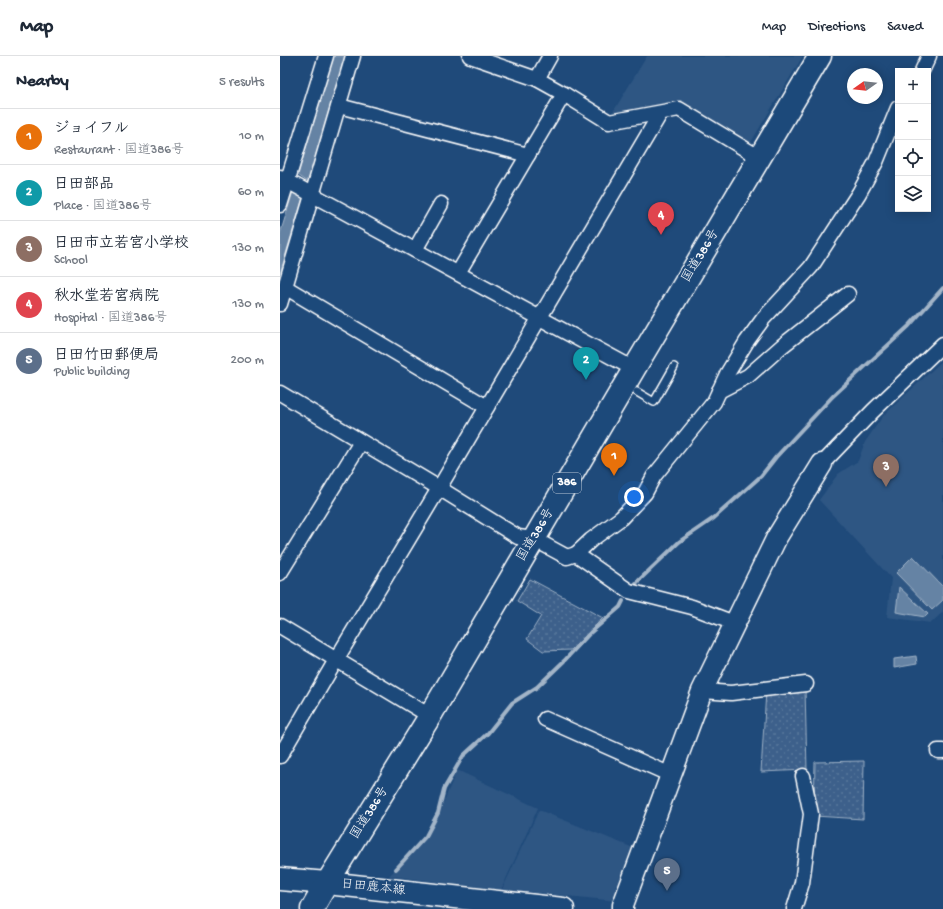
<!DOCTYPE html>
<meta charset="utf-8">
<style>
body{margin:0;font-family:"Gochi Hand","Klee One",sans-serif;background:#f6f6f7;color:#1f2937}
.controls{position:absolute;right:12px;top:12px;display:grid;overflow:hidden;border-radius:0px;box-shadow:0 2px 10px #0003}
.controls button{width:36px;height:36px;display:grid;place-items:center;padding:0;border:0;border-bottom:1px solid #e0e1e3;background:#fff;color:#1f2937;font:20px sans-serif}
.compass{position:absolute;left:567px;top:12px;width:36px;height:36px;border-radius:50%;background:#fff;box-shadow:0 2px 10px #0003;rotate:255deg}
.you{position:absolute;left:354px;top:441px;width:14px;height:14px;margin:-10px;border:3px solid #fff;border-radius:50%;background:#1a73e8;box-shadow:0 0 0 6px #1a73e833}
.badge{display:grid;place-items:center;width:26px;height:26px;border-radius:50%;background:#7c3aed;color:#fff;font-size:13px;font-weight:700}
.pin{position:absolute;translate:-50% -33px;filter:drop-shadow(0 1px 2px #0008)}
.pin::after{content:'';position:absolute;top:21px;width:14px;height:12px;background:inherit;clip-path:polygon(0 0,100% 0,50% 100%)}
.list{margin:0;padding:0;list-style:none}
h2{display:flex;justify-content:space-between;align-items:center;height:52px;margin:0;padding:0 16px;font-size:17px}
h2 small{font-size:13px;font-weight:400;color:#747a83}
.list li{display:grid;grid-template-columns:26px 1fr auto;gap:12px;align-items:center;box-sizing:border-box;height:56px;padding:0 16px;border-top:1px solid #e0e1e3}
.list b{display:block;font-size:15px;white-space:nowrap}
.list p{margin:0;font-size:13px;white-space:nowrap;color:#747a83}
.list em{font-size:13px;font-style:normal;color:#747a83}
.icon{flex:none;width:22px;height:22px;fill:none;stroke:currentColor;stroke-width:2;stroke-linecap:round;stroke-linejoin:round}
.map{position:relative;flex:none;width:663px;height:853px;overflow:hidden}
header{display:flex;align-items:center;gap:24px;box-sizing:border-box;height:56px;padding:0 20px;background:#fff;border-bottom:1px solid #e0e1e3}
header strong{font-size:19px}
nav{display:flex;gap:22px;margin-inline-start:auto;font-size:14px}
main{display:flex}
aside{flex:1;background:#fff}
.map>svg:first-child{display:block}
.built{fill:#2e5683}
.grass{fill:url(#grass-dots);stroke:#9eb0c5}
.water{fill:#6583a4;stroke:#a3b5c8}
.lines{fill:none;stroke-linecap:round;stroke-linejoin:round}
.stream{stroke:#a3b5c8;stroke-width:4}
.lane-casing{stroke:#fff;stroke-width:10}
.street-casing{stroke:#fff;stroke-width:17}
.secondary-casing{stroke:#fff;stroke-width:23}
.primary-casing{stroke:#fff;stroke-width:25}
.highway-casing{stroke:#fff;stroke-width:25}
.lane{stroke:#1f4a7a;stroke-width:7}
.street{stroke:#1f4a7a;stroke-width:14}
.secondary{stroke:#1f4a7a;stroke-width:20}
.primary{stroke:#1f4a7a;stroke-width:22}
.highway{stroke:#1f4a7a;stroke-width:22}
.labels{text-anchor:middle;dominant-baseline:central;stroke-width:4;stroke-linejoin:round;paint-order:stroke}
.shield{fill:#1f4a7a;stroke:#bcc9d7;stroke-width:1}
.shield-label{font-size:12px;font-weight:bold;fill:#fff}
.street-label{font-size:13px;fill:#fff;stroke:#1f4a7a}
</style>
<header>
<strong>Map</strong>
<nav><a>Map</a><a>Directions</a><a>Saved</a></nav>
</header>
<main>
<aside>
<h2>Nearby<small>5 results</small></h2>
<ul class="list">
<li><span class="badge" style="background:#e8710a">1</span><div><b>ジョイフル</b><p>Restaurant · 国道386号</p></div><em>10 m</em></li>
<li><span class="badge" style="background:#0f9aa8">2</span><div><b>日田部品</b><p>Place · 国道386号</p></div><em>60 m</em></li>
<li><span class="badge" style="background:#8d6e63">3</span><div><b>日田市立若宮小学校</b><p>School</p></div><em>130 m</em></li>
<li><span class="badge" style="background:#e0444e">4</span><div><b>秋水堂若宮病院</b><p>Hospital · 国道386号</p></div><em>130 m</em></li>
<li><span class="badge" style="background:#5c6f8a">5</span><div><b>日田竹田郵便局</b><p>Public building</p></div><em>200 m</em></li>
</ul>
</aside>
<div class="map">
<svg width="663" height="853" viewBox="0 0 663 853">
<defs>
<pattern id="grass-dots" width="8" height="8" patternUnits="userSpaceOnUse"><rect width="8" height="8" fill="#3c618b"/><path d="M2 2h.1M6 6h.1" fill="none" stroke="#59799c" stroke-width="1.8" stroke-linecap="round"/></pattern>
</defs>
<rect width="100%" height="100%" fill="#1f4a7a"/>
<filter id="ink" filterUnits="userSpaceOnUse"><feTurbulence type="fractalNoise" baseFrequency=".025" numOctaves="2"/><feDisplacementMap in="SourceGraphic" scale="8" xChannelSelector="R" yChannelSelector="G"/><feConvolveMatrix kernelMatrix="1 2 1 2 8 2 1 2 1" color-interpolation-filters="sRGB"/></filter>
<g filter="url(#ink)">
<g class="built">
<path d="M367,0H523L468,91L399,51L330,61Z"/>
<path d="M663,304V556L651,567L607,561L611,522L539,444L558,418L578,405L585,386L603,360Z"/>
<path d="M177,714L258,752L221,834L109,820L146,782L157,762Z"/>
<path d="M259,754L356,793L338,845L222,834Z"/>
</g>
<g class="grass">
<path d="M250,523L323,562L291,594L263,595L247,583L261,560L237,545Z"/>
<path d="M525,633L527,714L481,716L486,635Z"/>
<path d="M584,705L583,763L534,760L535,706Z"/>
</g>
<g class="water">
<path d="M53,0H65L28,126L18,119Z"/>
<path d="M13,136L23,141L0,217V178Z"/>
<path d="M633,500L663,531V544L652,554L616,517Z"/>
<path d="M619,531L648,558L645,561L616,556Z"/>
<path d="M636,600L637,608L614,612V603Z"/>
</g>
<g class="lines">
<g class="stream">
<path d="M353,530L399,486L434,462L481,420L496,401L553,340L629,270L663,232"/>
<path d="M116,813L146,780L158,757L164,733L183,700L208,677L232,647L257,631L284,605L310,577L340,551L343,545"/>
</g>
<g class="lane-casing">
<path id="lane" d="M357,336L374,346L394,311"/>
</g>
<g class="street-casing">
<g id="street">
<path d="M190,0L257,23L284,38L329,66L399,53L480,102"/>
<path d="M642,15L649,0"/>
<path d="M257,23L270,0"/>
<path d="M59,50L248,99"/>
<path d="M0,121L33,139L354,313"/>
<path d="M0,149L46,0"/>
<path d="M135,194L161,148"/>
<path d="M178,217L284,38"/>
<path d="M5,231L207,351"/>
<path d="M0,248L73,0"/>
<path d="M439,335L468,320L502,290L568,238"/>
<path d="M0,337L159,432L238,481L254,483L287,501L296,498"/>
<path d="M542,408L593,355L663,288"/>
<path d="M0,517L81,386"/>
<path d="M454,567L412,551L349,535L296,498L311,484L341,462L365,437L374,420L434,346L447,318L467,285L483,263L531,211L579,137L596,106L618,52"/>
<path d="M0,570L150,660"/>
<path d="M422,635L451,637L526,628"/>
<path d="M265,663L391,719"/>
<path d="M658,695H663"/>
<path d="M0,700L56,604L155,439L380,58"/>
<path d="M514,853L522,827L531,758L523,720"/>
</g>
</g>
<g class="secondary-casing">
<path id="secondary" d="M343,853V849L422,635L497,481L542,408"/>
</g>
<g class="primary-casing">
<path id="primary" d="M0,823L47,827L283,853"/>
</g>
<g class="highway-casing">
<path id="highway" d="M32,853L47,827L150,660L354,313L540,0"/>
</g>
<use href="#lane" class="lane"/>
<use href="#street" class="street"/>
<use href="#secondary" class="secondary"/>
<use href="#primary" class="primary"/>
<use href="#highway" class="highway"/>
</g>
</g>
<g class="labels">
<rect class="shield" x="273" y="417" width="28" height="20" rx="3"/>
<g class="shield-label">
<text x="287" y="427">386</text>
</g>
<g class="street-label">
<text transform="translate(421 200) rotate(-59)">国道386号</text>
<text transform="translate(256 479) rotate(-59)">国道386号</text>
<text transform="translate(90 757) rotate(-58)">国道386号</text>
<text transform="translate(93 832) rotate(6)">日田鹿本線</text>
</g>
</g>
</svg>
<div class="controls">
<button>+</button>
<button>−</button>
<button><svg class="icon" aria-label="locate" viewBox="0 0 24 24"><circle cx="12" cy="12" r="6"/><path d="M12 2v4M12 18v4M2 12h4M18 12h4"/></svg></button>
<button><svg class="icon" aria-label="layers" viewBox="0 0 24 24"><path d="M12 4l9 5-9 5-9-5zM3 14l9 5 9-5"/></svg></button>
</div>
<svg class="compass" viewBox="-18 -18 36 36"><path d="M0-13l5 13h-10z" fill="#e53935"/><path d="M0 13l5-13h-10z" fill="#747a83"/></svg>
<div class="you"></div>
<div class="pin badge" style="left:334px;top:420px;background:#e8710a">1</div>
<div class="pin badge" style="left:306px;top:324px;background:#0f9aa8">2</div>
<div class="pin badge" style="left:606px;top:431px;background:#8d6e63">3</div>
<div class="pin badge" style="left:381px;top:179px;background:#e0444e">4</div>
<div class="pin badge" style="left:387px;top:835px;background:#5c6f8a">5</div>
</div>
</main>
